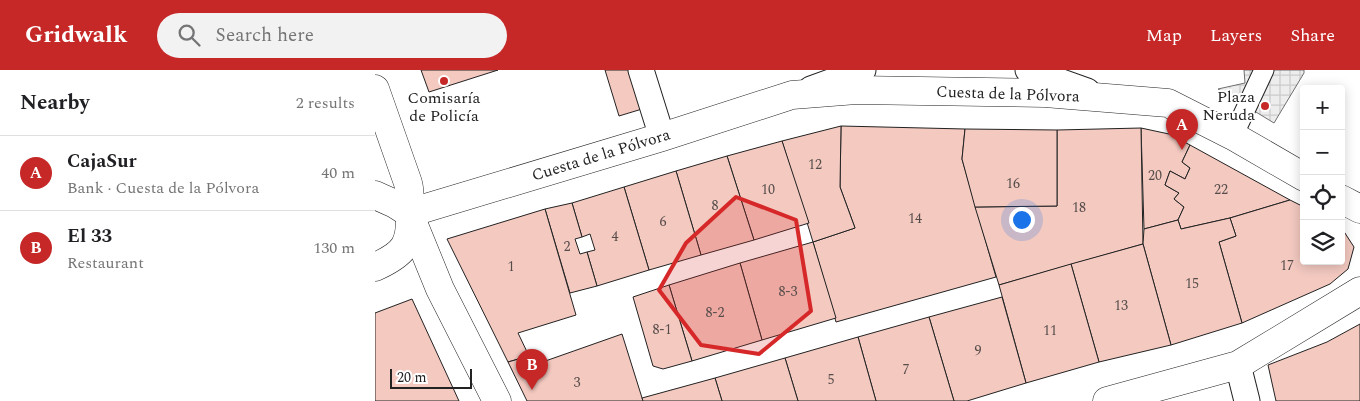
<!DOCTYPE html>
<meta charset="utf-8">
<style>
body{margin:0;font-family:Spectral,serif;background:#f2f2f2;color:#202124}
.controls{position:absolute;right:15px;top:15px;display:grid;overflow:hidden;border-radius:5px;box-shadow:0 2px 12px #0003}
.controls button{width:45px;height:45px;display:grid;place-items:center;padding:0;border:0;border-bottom:1px solid #e0e0e0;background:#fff;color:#202124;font:25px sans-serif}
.scale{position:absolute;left:15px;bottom:12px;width:82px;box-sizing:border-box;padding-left:5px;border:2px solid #222;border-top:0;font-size:14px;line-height:18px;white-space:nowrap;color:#222;-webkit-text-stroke:4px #fff;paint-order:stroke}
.you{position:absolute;left:646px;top:149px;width:18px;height:18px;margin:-12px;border:4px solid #fff;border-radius:50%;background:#1a73e8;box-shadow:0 0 0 8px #1a73e833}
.badge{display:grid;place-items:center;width:32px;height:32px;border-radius:50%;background:#c62828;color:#fff;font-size:16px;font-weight:700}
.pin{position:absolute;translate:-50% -41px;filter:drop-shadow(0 1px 2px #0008)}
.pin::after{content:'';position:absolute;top:26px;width:18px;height:15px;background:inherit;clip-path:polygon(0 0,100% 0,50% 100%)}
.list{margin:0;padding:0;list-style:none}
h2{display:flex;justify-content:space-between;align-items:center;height:65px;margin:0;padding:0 20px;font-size:21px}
h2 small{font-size:16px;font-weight:400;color:#757577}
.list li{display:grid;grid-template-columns:32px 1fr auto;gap:15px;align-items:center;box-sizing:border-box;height:75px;padding:0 20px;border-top:1px solid #e0e0e0}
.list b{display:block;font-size:19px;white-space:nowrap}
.list p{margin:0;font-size:16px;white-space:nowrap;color:#757577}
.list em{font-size:16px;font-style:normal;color:#757577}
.icon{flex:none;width:28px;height:28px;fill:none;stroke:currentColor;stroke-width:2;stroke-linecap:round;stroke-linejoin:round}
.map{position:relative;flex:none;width:985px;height:331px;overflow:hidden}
header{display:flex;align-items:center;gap:30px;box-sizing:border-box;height:70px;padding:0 25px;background:#c62828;color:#fff}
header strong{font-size:24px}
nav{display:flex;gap:28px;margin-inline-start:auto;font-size:18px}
.search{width:350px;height:45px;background:#f2f2f2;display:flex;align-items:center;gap:12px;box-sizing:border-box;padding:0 18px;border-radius:28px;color:#757577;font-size:19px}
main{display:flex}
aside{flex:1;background:#fff}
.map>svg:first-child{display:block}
.plaza{fill:url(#plaza-grid);stroke:#6f6f6f}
.building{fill:#f3c9c0;stroke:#222}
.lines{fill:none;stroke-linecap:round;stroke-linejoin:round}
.pedestrian-casing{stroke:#222;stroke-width:21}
.minor-casing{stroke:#222;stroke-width:27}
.tertiary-casing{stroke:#222;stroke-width:29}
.pedestrian{stroke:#fff;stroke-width:19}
.minor{stroke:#fff;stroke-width:25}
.tertiary{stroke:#fff;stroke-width:28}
.marked{fill:#d62828;fill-opacity:0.2;stroke:#d62828;stroke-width:4;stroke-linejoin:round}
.poi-dot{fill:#c62828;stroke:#fff;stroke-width:2}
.labels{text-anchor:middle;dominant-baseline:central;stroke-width:4;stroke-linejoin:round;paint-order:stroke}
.number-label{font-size:14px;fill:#564c4a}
.street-label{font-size:16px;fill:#222;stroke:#fff}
.poi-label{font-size:16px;fill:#222;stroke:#fff;text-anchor:end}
</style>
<header>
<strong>Gridwalk</strong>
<div class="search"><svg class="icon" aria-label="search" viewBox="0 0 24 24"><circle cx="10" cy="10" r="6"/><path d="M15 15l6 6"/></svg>Search here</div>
<nav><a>Map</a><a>Layers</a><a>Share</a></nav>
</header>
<main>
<aside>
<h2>Nearby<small>2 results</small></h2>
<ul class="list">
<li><span class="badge">A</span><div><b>CajaSur</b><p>Bank · Cuesta de la Pólvora</p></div><em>40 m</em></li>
<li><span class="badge">B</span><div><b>El 33</b><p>Restaurant</p></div><em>130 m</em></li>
</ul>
</aside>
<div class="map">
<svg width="985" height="331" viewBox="0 0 985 331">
<defs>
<pattern id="plaza-grid" width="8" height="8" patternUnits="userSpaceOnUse" patternTransform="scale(1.25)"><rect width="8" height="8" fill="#ededed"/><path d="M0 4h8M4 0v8" fill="none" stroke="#cbcbcb"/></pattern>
</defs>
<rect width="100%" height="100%" fill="#fff"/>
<path class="plaza" d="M869,0H929V3L899,53L843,19L870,13Z"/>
<g class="building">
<path d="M46,0H123L54,22Z"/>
<path d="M230,0H255L267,39L244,46Z"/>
<path d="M466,56L590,59L587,89L621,207L461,252L438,172L480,158L465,117Z"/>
<path d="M466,56L465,117L480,158L438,172L407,71Z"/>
<path d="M766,58L794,64L815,75L807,92L815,98L810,109L795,101L790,115L804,123L799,129L809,137L803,150L769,159Z"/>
<path d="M766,58L768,174L624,215L600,137L682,136V60Z"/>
<path d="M590,59L682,60V136L600,137L587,89Z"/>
<path d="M407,71L434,153L379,170L352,86Z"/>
<path d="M815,75L915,130L855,148L806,159L803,150L809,137L799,129L804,123L790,115L795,101L810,109L815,98L807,92Z"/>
<path d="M352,86L379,170L326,185L301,101Z"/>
<path d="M301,101L326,185L274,200L249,117Z"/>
<path d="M249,117L274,200L222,216L212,182L220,180L215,164L207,167L197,133Z"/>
<path d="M915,130L929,137V191H966V157L979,177L973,199L955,214L867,253L844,172L861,166L855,148Z"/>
<path d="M197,133L207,167L200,169L205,184L212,182L222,216L195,223L170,139Z"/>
<path d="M170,139L201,245L143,263L154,286L133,292L72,169Z"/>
<path d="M855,148L861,166L844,172L867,253L796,275L768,174L769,159L803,150L806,159Z"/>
<path d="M438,172L461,248L387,270L365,193Z"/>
<path d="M768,174L796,275L724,292L696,194Z"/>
<path d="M365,193L387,270L317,291L294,215Z"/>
<path d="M696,194L724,292L651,313L624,215Z"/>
<path d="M294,215L317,291L288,299L278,296L258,227Z"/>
<path d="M627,227L651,313L592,331H579L554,247Z"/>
<path d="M37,229L84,331H0V243Z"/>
<path d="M554,247L579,331H501L483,267Z"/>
<path d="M985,254V331H901L893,295L952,272Z"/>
<path d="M247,264L268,331H152L133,292L154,286L159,295Z"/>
<path d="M483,267L501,331H423L410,288Z"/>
<path d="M410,288L423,331H347L340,308Z"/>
<path d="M340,308L347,331H268L267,328Z"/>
</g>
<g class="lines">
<g class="pedestrian-casing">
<path id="pedestrian" d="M858,66L889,0"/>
</g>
<g class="minor-casing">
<g id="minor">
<path d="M266,0L287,67"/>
<path d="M653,0L712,21"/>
<path d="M436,19L488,0"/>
<path d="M863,295L872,331"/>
</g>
</g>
<g class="tertiary-casing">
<g id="tertiary">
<path d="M0,19L33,113C36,124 34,133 35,144C36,175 29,184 0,197"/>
<path d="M0,125L20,134L34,143"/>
<path d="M966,129L985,139"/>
<path d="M34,143L287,67L417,25L481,20L670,23L793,33L858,66L929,107"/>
<path d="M34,143L65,219L122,331"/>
<path d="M732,331L863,295L985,221"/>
</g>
</g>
<use href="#pedestrian" class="pedestrian"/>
<use href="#minor" class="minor"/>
<use href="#tertiary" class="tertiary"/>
</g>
<path class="marked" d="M361,127L421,150L436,241L384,284L326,275L284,220L311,173Z"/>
<g class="poi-dot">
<circle cx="69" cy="11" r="5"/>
<circle cx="890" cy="36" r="5"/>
</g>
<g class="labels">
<g class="number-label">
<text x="440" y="94">12</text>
<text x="780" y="105">20</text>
<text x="638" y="113">16</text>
<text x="393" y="119">10</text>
<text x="846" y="119">22</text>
<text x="340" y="135">8</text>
<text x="704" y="137">18</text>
<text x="540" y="148">14</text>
<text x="288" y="151">6</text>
<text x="240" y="166">4</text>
<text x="192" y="176">2</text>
<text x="912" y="195">17</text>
<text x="136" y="196">1</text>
<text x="817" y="213">15</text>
<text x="413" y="221">8-3</text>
<text x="746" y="235">13</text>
<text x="340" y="242">8-2</text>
<text x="287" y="259">8-1</text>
<text x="675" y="260">11</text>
<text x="603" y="280">9</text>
<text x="531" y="299">7</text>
<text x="456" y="309">5</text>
<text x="202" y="312">3</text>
</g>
<g class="street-label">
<text transform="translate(633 24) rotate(2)">Cuesta de la Pólvora</text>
<text transform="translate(226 85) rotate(-17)">Cuesta de la Pólvora</text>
</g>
<g class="poi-label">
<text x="880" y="27">Plaza<tspan x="880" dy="18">Neruda</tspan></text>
<text x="69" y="28" text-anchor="middle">Comisaría<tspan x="69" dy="18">de Policía</tspan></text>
</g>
</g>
</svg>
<div class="controls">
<button>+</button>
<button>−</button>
<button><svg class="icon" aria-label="locate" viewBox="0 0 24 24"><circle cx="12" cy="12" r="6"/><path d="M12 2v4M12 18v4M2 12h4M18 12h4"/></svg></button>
<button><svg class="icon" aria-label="layers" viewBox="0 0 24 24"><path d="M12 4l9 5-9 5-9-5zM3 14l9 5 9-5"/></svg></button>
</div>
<div class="scale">20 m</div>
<div class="you"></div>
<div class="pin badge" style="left:807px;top:80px">A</div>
<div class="pin badge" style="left:157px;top:320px">B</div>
</div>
</main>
